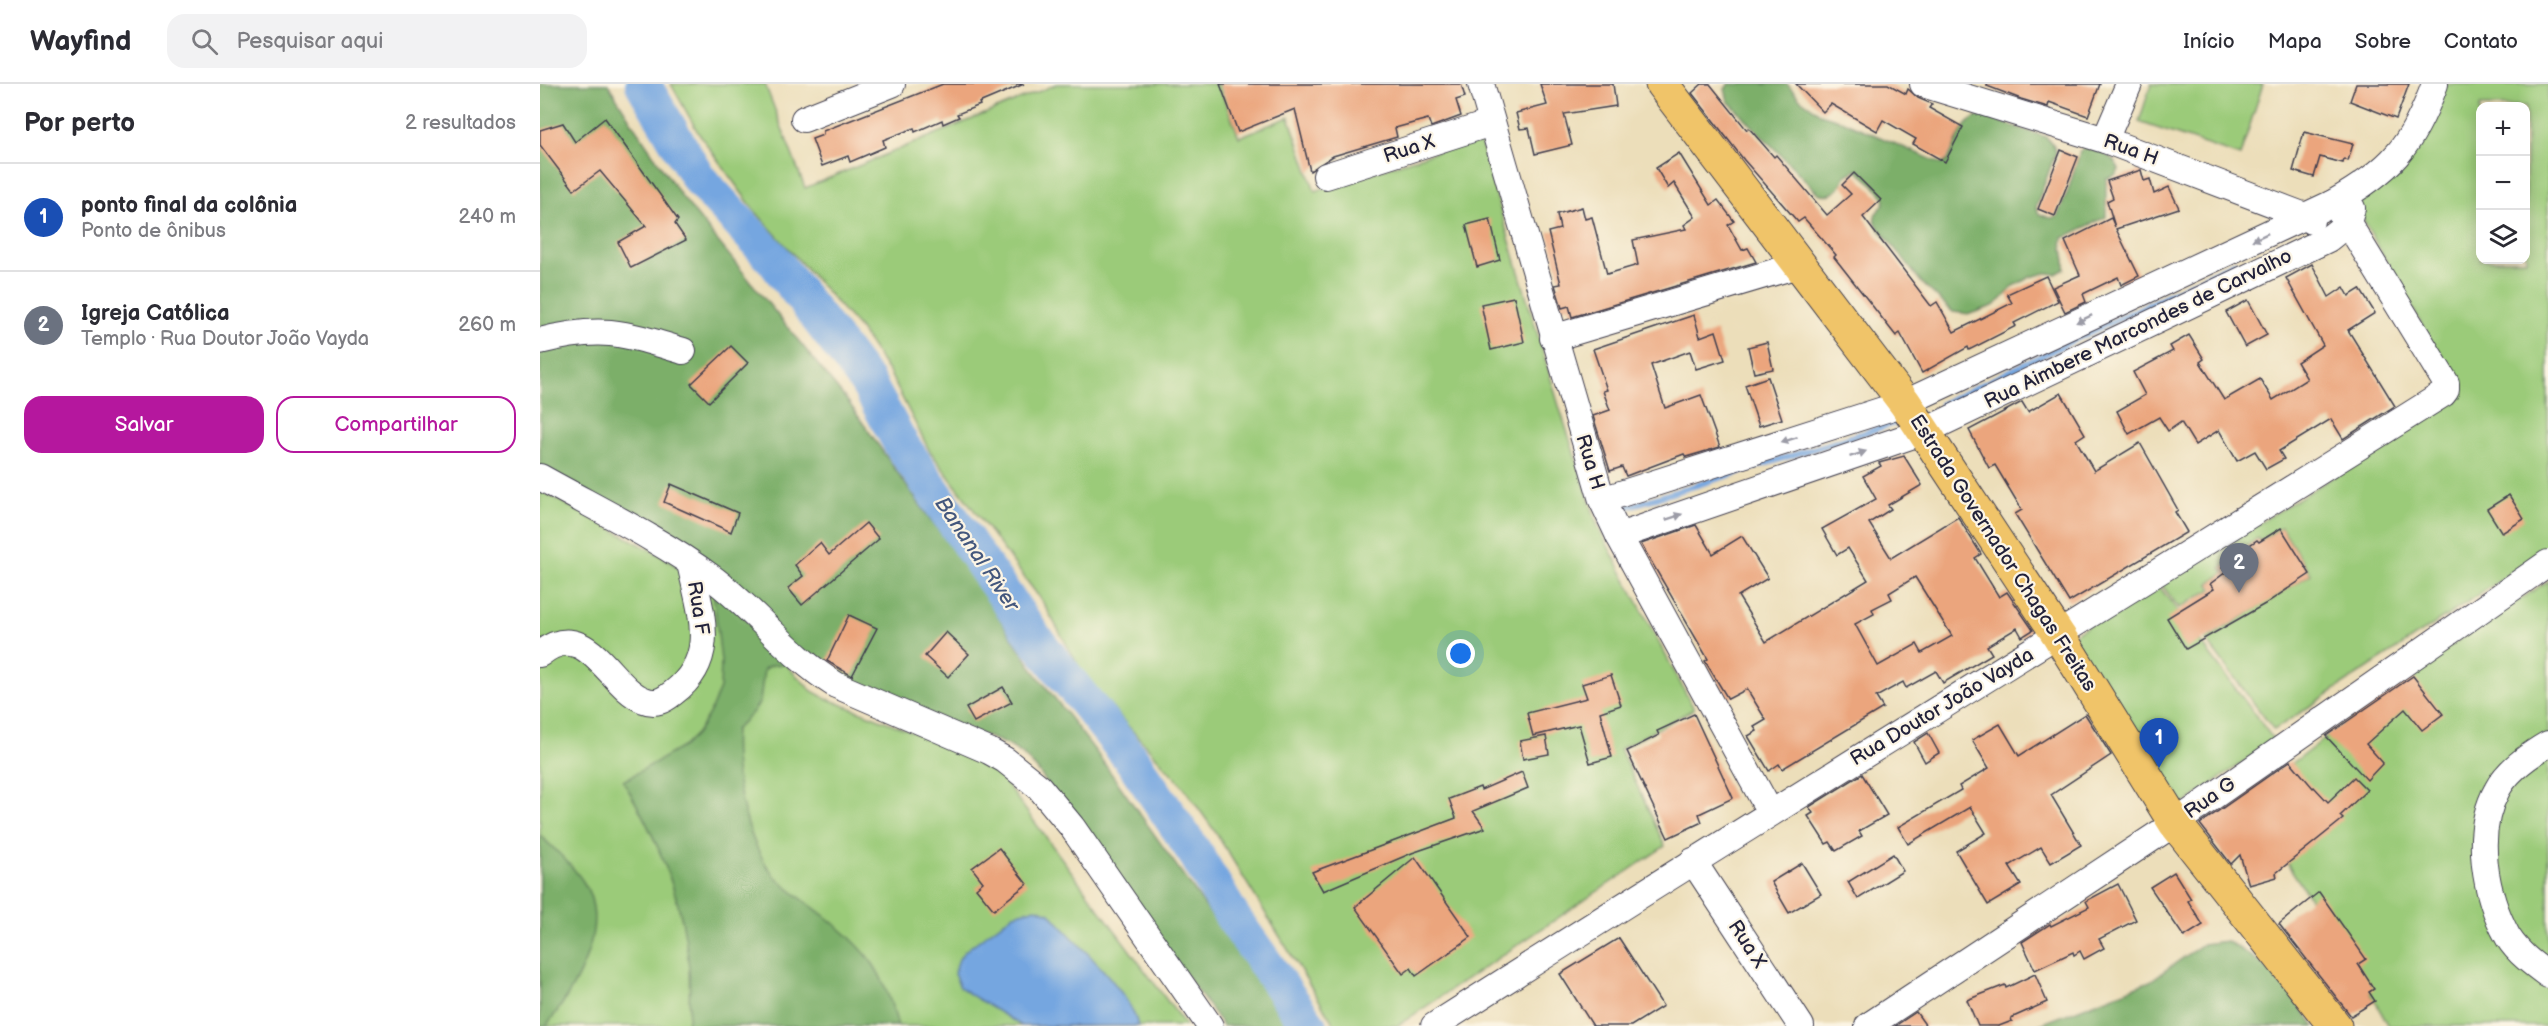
<!DOCTYPE html>
<html lang="pt">
<meta charset="utf-8">
<style>
body{margin:0;font-family:"Balsamiq Sans",sans-serif;background:#f2f2f3;color:#2b2b33}
.controls{position:absolute;right:18px;top:18px;display:grid;overflow:hidden;border-radius:12px;box-shadow:0 3px 15px #0003}
.controls button{width:54px;height:54px;display:grid;place-items:center;padding:0;border:0;border-bottom:2px solid #e1e1e2;background:#fff;color:#2b2b33;font:30px sans-serif}
.you{position:absolute;left:921px;top:570px;width:21px;height:21px;margin:-15px;border:4px solid #fff;border-radius:50%;background:#1a73e8;box-shadow:0 0 0 9px #1a73e833}
.badge{display:grid;place-items:center;width:39px;height:39px;border-radius:50%;background:#b5179e;color:#fff;font-size:20px;font-weight:700}
.pin{position:absolute;translate:-50% -50px;filter:drop-shadow(0 2px 3px #0008)}
.pin::after{content:'';position:absolute;top:32px;width:21px;height:18px;background:inherit;clip-path:polygon(0 0,100% 0,50% 100%)}
.list{margin:0;padding:0;list-style:none}
h2{display:flex;justify-content:space-between;align-items:center;height:78px;margin:0;padding:0 24px;font-size:26px}
h2 small{font-size:20px;font-weight:400;color:#7c7c81}
.list li{display:grid;grid-template-columns:39px 1fr auto;gap:18px;align-items:center;box-sizing:border-box;height:108px;padding:0 24px;border-top:2px solid #e1e1e2}
.list b{display:block;font-size:22px;white-space:nowrap}
.list p{margin:0;font-size:20px;white-space:nowrap;color:#7c7c81}
.list em{font-size:20px;font-style:normal;color:#7c7c81}
.actions{display:flex;gap:12px;padding:18px 24px}
.actions a{flex:1;padding:14px 0;border:2px solid #b5179e;border-radius:18px;text-align:center;font-size:21px;color:#b5179e}
.actions .main{background:#b5179e;color:#fff}
.icon{flex:none;width:33px;height:33px;fill:none;stroke:currentColor;stroke-width:2;stroke-linecap:round;stroke-linejoin:round}
.map{position:relative;flex:none;width:2008px;height:942px;overflow:hidden}
header{display:flex;align-items:center;gap:36px;box-sizing:border-box;height:84px;padding:0 30px;background:#fff;border-bottom:2px solid #e1e1e2}
header strong{font-size:28px}
nav{display:flex;gap:33px;margin-inline-start:auto;font-size:21px}
.search{width:420px;height:54px;background:#f2f2f3;display:flex;align-items:center;gap:15px;box-sizing:border-box;padding:0 21px;border-radius:18px;color:#7c7c81;font-size:22px}
main{display:flex}
aside{flex:1;background:#fff}
.map>svg:first-child{display:block}
.green{fill:#9bcb79;stroke:#5e765a;stroke-width:1.5;fill-rule:evenodd}
.forest{fill:#7caf69;stroke:#4f6852;stroke-width:1.5}
.water{fill:#75a6e0;stroke:#4c648e;stroke-width:1.5}
.lines{fill:none;stroke-linecap:round;stroke-linejoin:round}
.stream{stroke:#75a6e0;stroke-width:6}
.river{stroke:#75a6e0;stroke-width:36}
.building{fill:#eba57d;fill-rule:evenodd}
.minor-casing{stroke:#403e4e;stroke-width:28}
.major-casing{stroke:#403e4e;stroke-width:35}
.minor{stroke:#fff;stroke-width:26}
.major{stroke:#f0c469;stroke-width:33}
.oneway{fill:#9c9ca7}
.labels{text-anchor:middle;dominant-baseline:central;stroke-width:4.5;stroke-linejoin:round;paint-order:stroke}
.street-label{font-size:20px;fill:#22223b;stroke:#fcf5e5}
.water-label{font-size:21px;font-style:italic;fill:#43577d;stroke:#fcf5e5}
</style>
<header>
<strong>Wayfind</strong>
<div class="search"><svg class="icon" aria-label="search" viewBox="0 0 24 24"><circle cx="10" cy="10" r="6"/><path d="M15 15l6 6"/></svg>Pesquisar aqui</div>
<nav><a>Início</a><a>Mapa</a><a>Sobre</a><a>Contato</a></nav>
</header>
<main>
<aside>
<h2>Por perto<small>2 resultados</small></h2>
<ul class="list">
<li><span class="badge" style="background:#1a4fb4">1</span><div><b>ponto final da colônia</b><p>Ponto de ônibus</p></div><em>240 m</em></li>
<li><span class="badge" style="background:#6b7280">2</span><div><b>Igreja Católica</b><p>Templo · Rua Doutor João Vayda</p></div><em>260 m</em></li>
</ul>
<div class="actions"><a class="main">Salvar</a><a>Compartilhar</a></div>
</aside>
<div class="map">
<svg width="2008" height="942" viewBox="0 0 2008 942">
<rect width="100%" height="100%" fill="#fcf5e5"/>
<filter id="ink" filterUnits="userSpaceOnUse"><feTurbulence type="fractalNoise" baseFrequency=".0167" numOctaves="2"/><feDisplacementMap in="SourceGraphic" scale="12" xChannelSelector="R" yChannelSelector="G"/><feConvolveMatrix kernelMatrix="1 2 1 2 8 2 1 2 1" color-interpolation-filters="sRGB"/></filter>
<filter id="wash" filterUnits="userSpaceOnUse"><feTurbulence type="fractalNoise" baseFrequency=".008" numOctaves="4" result="noise"/><feDisplacementMap in="SourceGraphic" scale="24" xChannelSelector="R" yChannelSelector="G"/><feGaussianBlur stdDeviation="1.35" result="paint"/><feColorMatrix in="noise" values="0 0 0 0 0 0 0 0 0 0 0 0 0 0 0 0 0 1.4 0 .05"/><feComposite in="paint" operator="in"/></filter>
<g filter="url(#wash)">
<rect width="100%" height="100%" fill="#ecdeba"/>
<g class="green">
<path d="M131,0H225L265,104L517,0H678L699,53L749,33L775,107L939,54L1019,322L1058,443L1154,625L1080,665L1125,762L857,942H795L676,749L642,701L587,641L541,586L502,517L389,366L350,290L320,245L214,126L159,50Z"/>
<path d="M1611,0H1723L1700,72L1599,38Z"/>
<path d="M1903,0H2008V465L1734,646L1666,556L1771,490L1741,443L1720,457L1718,454L1695,470L1697,473L1681,484L1685,488L1669,500L1672,505L1639,524L1621,500L1922,313L1814,119ZM1940,22H1986V176H1940Z"/>
<path d="M0,406L123,473L203,531L251,586L272,607L285,614L435,672L453,682L646,942H0Z"/>
<path d="M2008,497V942H1849L1822,894L1705,715L1886,578Z"/>
<path d="M1616,498L1734,656L1634,727L1526,555Z"/>
</g>
<g class="forest">
<path d="M0,0H68L96,45L142,113L309,319L385,428L427,484L494,587L556,668L750,942H683L496,684L481,669L468,661L290,590L0,383Z"/>
<path d="M1189,0H1247L1260,15L1283,31L1303,37L1402,80L1407,77C1416,61 1422,33 1443,32L1506,53L1513,60L1516,68L1496,123L1499,130L1510,134L1517,133L1528,107L1540,67L1544,64C1559,66 1574,71 1579,86L1576,91L1566,95V133L1523,154C1520,164 1527,174 1525,185L1516,190L1506,189L1490,193L1474,202L1461,216L1453,222L1430,230L1413,228L1382,199L1338,143C1329,125 1342,130 1345,116L1334,101L1316,86L1305,92C1300,106 1293,114 1278,109L1188,17L1185,5Z"/>
<path d="M173,506L203,531L245,580L232,581L224,585L220,618L212,629L195,646C192,687 206,758 233,790C249,808 269,819 287,834C331,869 343,887 358,942H147C159,855 128,771 83,697L144,662L157,649L170,628L180,604L181,577Z"/>
<path d="M0,751C15,766 33,781 44,799C72,843 34,907 6,942H0Z"/>
<path d="M1687,857L1720,878L1740,896L1775,942H1496L1610,897L1663,860Z"/>
</g>
<path class="water" d="M496,824L510,829L515,835C539,862 591,908 598,942H482L431,911L420,903L414,890L419,875L425,867L474,830Z"/>
<g class="lines">
<g class="stream">
<path d="M1402,320L1694,179"/>
<path d="M1074,427L1362,337"/>
</g>
<path class="river" d="M103,0L159,95L233,175L327,298L361,360L447,486L497,557L592,676L657,772L692,832L769,942"/>
</g>
<g id="blocks">
<g class="building">
<path d="M403,0H484L439,19L440,21L417,30L419,33L403,40L402,36L375,48L374,44L343,56L345,63L310,78L308,72L282,82L272,55L283,51V47Z"/>
<path d="M680,0H921L925,13L916,16L921,32L891,43L888,35L855,44L857,53L793,72L770,87L755,25L698,48Z"/>
<path d="M1000,0H1073L1076,22L1024,30L1032,61L995,70L989,44L980,45L976,29L1007,21Z"/>
<path d="M1162,0H1170L1207,46L1209,44L1234,73L1236,71L1287,131L1311,110L1302,101L1314,89L1341,116L1323,133L1391,222L1397,218L1414,248L1472,219L1467,210L1506,192L1518,217L1474,239L1476,242L1429,266L1428,263L1382,289L1360,249L1356,252L1294,173L1296,171L1264,134L1258,138L1204,76L1152,9Z"/>
<path d="M1256,0H1348L1366,10L1368,5L1378,14L1392,20L1389,24L1423,43L1405,78L1373,60L1376,55L1343,36L1337,47L1291,20L1283,28Z"/>
<path d="M1447,0H1560L1548,32L1509,18L1508,23L1481,15L1447,2Z"/>
<path d="M1816,0H1869L1856,35L1810,17Z"/>
<path d="M65,34L138,136L135,140L146,156L91,184L78,158L106,142L60,87L34,106L0,61V46L23,39L35,58Z"/>
<path d="M1764,48L1813,60L1808,77L1804,75L1803,79L1780,73L1774,93L1753,87Z"/>
<path d="M1521,66L1538,73L1515,132L1498,125Z"/>
<path d="M1139,69L1171,121L1178,116L1194,137L1188,141L1202,166L1208,164L1216,178L1032,233L1029,222L1022,224L1015,201L1021,200L1008,148L1020,145L1017,130L1042,123L1045,135L1052,133L1067,190L1098,181L1093,156L1146,145L1144,141L1155,133L1134,99L1128,104L1116,84Z"/>
<path d="M1601,86L1604,97L1610,95L1614,110L1629,103L1639,124L1576,145L1599,192L1581,201L1578,193L1543,210L1546,218L1525,228L1513,203L1540,191L1525,157L1571,134L1575,143L1567,117L1573,114L1567,97Z"/>
<path d="M950,135L960,176L937,183L926,141Z"/>
<path d="M1772,180L1789,213L1804,203L1809,212L1820,205L1835,229L1808,246L1855,322L1803,355L1791,335L1739,367L1744,375L1726,385L1715,367L1697,377L1679,346L1655,361L1641,338L1628,347L1619,333L1589,350L1577,327L1605,311L1593,288L1633,267L1630,262L1649,251L1664,275L1660,278L1684,316L1720,295L1733,316L1767,295L1757,278L1783,261L1746,194Z"/>
<path d="M974,213L984,258L951,266L941,220Z"/>
<path d="M1708,216L1727,251L1705,263L1686,228Z"/>
<path d="M1154,231L1160,253L1176,247L1185,276L1156,285L1150,267L1111,281L1125,324L1161,311L1180,363L1146,373L1144,370L1086,392L1082,383L1070,387L1053,332L1070,326L1063,307L1067,306L1053,265Z"/>
<path d="M1227,258L1233,285L1214,289L1208,263Z"/>
<path d="M191,262L208,279L169,318L151,300Z"/>
<path d="M1228,293L1242,335L1219,342L1205,301Z"/>
<path d="M1521,309L1545,350L1536,356L1554,387L1600,359L1638,426L1635,428L1647,448L1529,518L1475,430L1482,426L1455,381L1449,384L1429,346L1482,318L1488,328Z"/>
<path d="M1364,372L1382,401L1348,421L1351,425L1329,439L1351,474L1418,433L1441,470L1435,474L1459,513L1467,508L1493,546L1482,553L1477,544L1447,562L1452,570L1403,599L1396,587L1366,604L1363,598L1336,613L1343,624L1242,685L1239,680L1229,687L1208,652L1217,647L1214,643L1226,636L1207,605L1188,615L1165,577L1168,575L1101,460L1156,441L1173,470L1202,452L1228,494L1198,512L1226,558L1328,496L1308,464L1297,471L1282,445L1336,415L1323,392L1341,382L1339,379ZM1375,493L1412,552L1382,569L1377,560L1338,582L1315,540L1334,530L1332,525L1352,515L1349,509Z"/>
<path d="M131,400L198,429L191,448L124,418Z"/>
<path d="M1969,411L1984,435L1962,449L1947,425Z"/>
<path d="M326,439L339,455L262,521L248,504L263,492L255,481L280,459L289,471Z"/>
<path d="M1741,444L1770,490L1725,520L1646,565L1627,534L1674,505L1670,500L1686,488L1682,484L1699,473L1697,470L1717,456L1719,458Z"/>
<path d="M309,531L337,544L312,592L287,577Z"/>
<path d="M406,548L429,570L408,593L385,572Z"/>
<path d="M1071,591L1081,621L1060,628L1072,673L1050,679L1039,641L993,652L987,629L1047,614L1042,600Z"/>
<path d="M1873,592L1903,630L1882,646L1865,625L1826,660L1843,679L1827,696L1786,652Z"/>
<path d="M463,603L472,618L434,638L426,624Z"/>
<path d="M1154,630L1193,714L1159,730L1162,738L1128,754L1087,667L1119,651L1117,647Z"/>
<path d="M1545,630L1571,671L1511,711L1541,761L1511,779L1501,763L1469,782L1481,801L1448,821L1416,767L1446,749L1430,723L1368,760L1358,743L1421,706L1419,702L1449,684L1432,656L1460,640L1479,672Z"/>
<path d="M1388,649L1399,669L1385,678L1374,658Z"/>
<path d="M1006,652L1009,670L983,675L980,657Z"/>
<path d="M1750,677L1773,704L1774,703L1788,718L1814,693L1827,706L1800,732L1803,735L1736,789L1737,793L1709,801L1700,771L1691,780L1660,740Z"/>
<path d="M982,688L988,704L933,727L945,744L872,769L783,807L772,788L916,734L909,715L940,703L941,706Z"/>
<path d="M1322,690L1347,731L1319,747L1322,752L1296,767L1290,758L1286,760L1268,732L1273,729L1269,723Z"/>
<path d="M459,764L487,800L454,826L436,804L443,798L432,784Z"/>
<path d="M1353,770L1363,787L1318,815L1308,798Z"/>
<path d="M875,773L931,853L876,892L871,884L863,890L815,823Z"/>
<path d="M1262,779L1281,810L1249,829L1231,798Z"/>
<path d="M1634,788L1651,815L1648,817L1663,841L1644,853L1610,803Z"/>
<path d="M1578,800L1596,836L1559,855L1564,864L1544,875L1540,867L1534,871L1533,868L1495,886L1482,858L1510,840L1511,842L1549,823L1546,817Z"/>
<path d="M1779,808L1826,875L1818,880L1834,905L1829,908L1835,917L1811,932L1739,840Z"/>
<path d="M1079,854L1123,922L1091,942H1053L1020,890Z"/>
<path d="M1495,890L1507,918L1471,934L1472,937L1459,942H1438L1427,916L1465,901L1466,904Z"/>
<path d="M1376,928L1386,942H1355Z"/>
</g>
</g>
</g>
<g filter="url(#ink)">
<use href="#blocks" fill-opacity="0" stroke="#403e4e" stroke-width="1.5"/>
<g class="lines">
<g class="minor-casing">
<g id="minor">
<path d="M941,0L1062,416L1079,452L1230,728"/>
<path d="M1383,0L1565,56L1765,132L1771,137"/>
<path d="M264,35L352,0"/>
<path d="M1565,56L1589,0"/>
<path d="M786,92L951,39"/>
<path d="M1013,254L1258,181"/>
<path d="M0,257C62,241 84,249 143,267"/>
<path d="M0,393C57,425 118,454 171,493C216,526 248,572 296,601L449,667L465,676L499,703L532,743L670,942"/>
<path d="M1062,416L1365,319L1793,119C1851,86 1872,63 1895,0"/>
<path d="M1079,452L1385,347L1788,155L1808,139L1812,124"/>
<path d="M0,570C47,531 69,603 104,616C116,621 124,616 133,609C180,574 160,527 150,479"/>
<path d="M2008,660C1989,671 1967,687 1957,706C1933,749 1945,812 1968,853C1978,869 1993,880 2008,891"/>
<path d="M1153,777L1261,942"/>
<path d="M894,942C1229,728 1567,521 1903,310L1906,306V299L1808,139L1793,119"/>
<path d="M1328,942L1635,739L2008,479"/>
</g>
</g>
<g class="major-casing">
<path id="major" d="M1122,0L1365,319L1519,552L1635,739L1795,942"/>
</g>
<use href="#minor" class="minor"/>
<use href="#major" class="major"/>
</g>
<defs><path id="oneway-solid" d="M-6-.8H1V-3.2L6.5 0L1 3.2V.8H-6Z" transform="scale(1.5)"/></defs>
<g class="oneway">
<use href="#oneway-solid" transform="translate(1720 153) rotate(155)"/>
<use href="#oneway-solid" transform="translate(1544 235) rotate(155)"/>
<use href="#oneway-solid" transform="translate(1249 356) rotate(162)"/>
<use href="#oneway-solid" transform="translate(1318 370) rotate(-19)"/>
<use href="#oneway-solid" transform="translate(1134 433) rotate(-19)"/>
</g>
</g>
<g class="labels">
<g class="street-label">
<text transform="translate(869 65) rotate(-18)">Rua X</text>
<text transform="translate(1591 66) rotate(20)">Rua H</text>
<text transform="translate(1598 245) rotate(-26)">Rua Aimbere Marcondes de Carvalho</text>
<text transform="translate(1050 378) rotate(73)">Rua H</text>
<text transform="translate(1463 469) rotate(57)">Estrada Governador Chagas Freitas</text>
<text transform="translate(158 524) rotate(81)">Rua F</text>
<text transform="translate(1402 623) rotate(-31)">Rua Doutor João Vayda</text>
<text transform="translate(1670 714) rotate(-35)">Rua G</text>
<text transform="translate(1207 860) rotate(57)">Rua X</text>
</g>
<g class="water-label">
<text transform="translate(437 470) rotate(56)">Bananal River</text>
</g>
</g>
</svg>
<div class="controls">
<button>+</button>
<button>−</button>
<button><svg class="icon" aria-label="layers" viewBox="0 0 24 24"><path d="M12 4l9 5-9 5-9-5zM3 14l9 5 9-5"/></svg></button>
</div>
<div class="you"></div>
<div class="pin badge" style="left:1619px;top:684px;background:#1a4fb4">1</div>
<div class="pin badge" style="left:1699px;top:509px;background:#6b7280">2</div>
</div>
</main>
